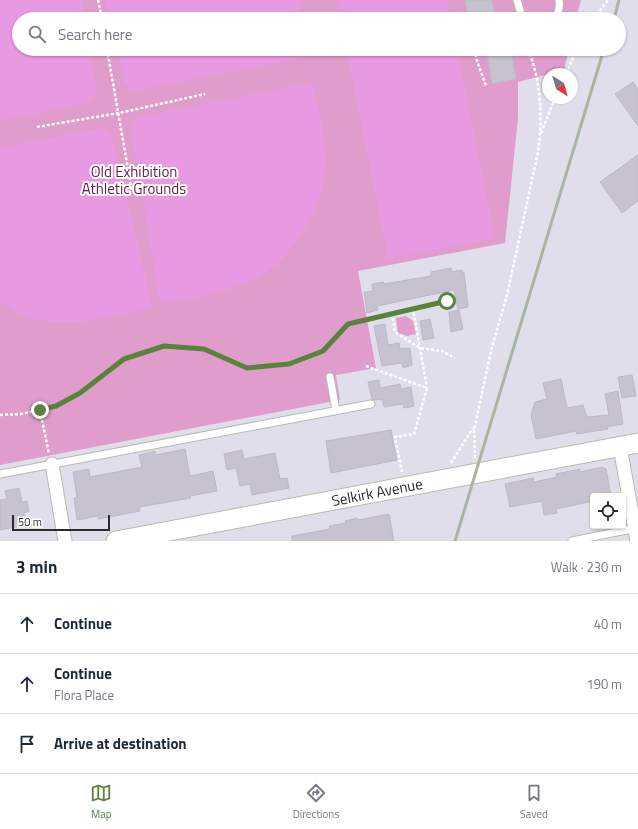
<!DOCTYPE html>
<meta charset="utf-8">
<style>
body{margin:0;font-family:"Titillium Web",sans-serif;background:#f2f2f3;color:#1f2937}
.controls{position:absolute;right:12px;bottom:12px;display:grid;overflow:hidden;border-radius:4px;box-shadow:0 1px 3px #0004}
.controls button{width:36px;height:36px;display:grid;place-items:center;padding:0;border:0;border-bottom:1px solid #e0e1e3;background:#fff;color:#1f2937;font:20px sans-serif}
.compass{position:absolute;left:542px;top:68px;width:36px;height:36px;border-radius:50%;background:#fff;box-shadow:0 1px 3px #0004;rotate:143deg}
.scale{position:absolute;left:12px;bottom:10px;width:98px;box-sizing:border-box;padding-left:4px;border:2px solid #2b2b2b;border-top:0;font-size:11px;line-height:14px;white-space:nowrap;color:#2b2b2b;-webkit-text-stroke:3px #fff;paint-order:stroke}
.stop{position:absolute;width:12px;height:12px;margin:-9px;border:3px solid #59833d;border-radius:50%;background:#fff}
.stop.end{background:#59833d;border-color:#fff;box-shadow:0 1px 4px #0008}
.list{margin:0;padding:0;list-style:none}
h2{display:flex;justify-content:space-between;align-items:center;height:52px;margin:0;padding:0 16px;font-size:17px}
h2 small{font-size:13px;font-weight:400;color:#747a83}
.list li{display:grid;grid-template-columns:26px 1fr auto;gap:12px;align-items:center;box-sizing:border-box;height:60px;padding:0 16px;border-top:1px solid #e0e1e3}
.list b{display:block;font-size:15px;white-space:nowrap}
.list p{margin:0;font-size:13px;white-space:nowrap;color:#747a83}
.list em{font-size:13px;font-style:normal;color:#747a83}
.icon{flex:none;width:22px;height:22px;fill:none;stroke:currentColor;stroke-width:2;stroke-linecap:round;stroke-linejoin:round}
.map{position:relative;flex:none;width:638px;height:541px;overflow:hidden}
.search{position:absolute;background:#fff;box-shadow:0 1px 3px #0004;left:12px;right:12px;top:12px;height:44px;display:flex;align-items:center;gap:10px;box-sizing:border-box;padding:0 14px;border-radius:22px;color:#747a83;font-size:15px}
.sheet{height:232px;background:#fff}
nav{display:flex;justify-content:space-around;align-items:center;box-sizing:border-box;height:56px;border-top:1px solid #e0e1e3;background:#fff;font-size:11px;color:#747a83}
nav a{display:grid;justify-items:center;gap:2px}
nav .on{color:#59833d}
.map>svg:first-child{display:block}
.green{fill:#e09dcb}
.pitch{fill:#e799e1}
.building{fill:#c6c2cf;stroke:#bdb8c8}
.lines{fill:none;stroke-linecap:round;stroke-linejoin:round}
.lane-casing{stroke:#b5bbae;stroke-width:9}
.street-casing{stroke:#b5bbae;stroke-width:15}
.secondary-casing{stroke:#b5bbae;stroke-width:21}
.path{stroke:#fff;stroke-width:2.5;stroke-dasharray:3 2;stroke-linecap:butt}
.lane{stroke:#fff;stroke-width:7}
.street{stroke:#fff;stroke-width:13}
.secondary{stroke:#fff;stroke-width:19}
.rail{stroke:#aab5a1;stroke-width:3}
.route{stroke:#59833d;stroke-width:5}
.labels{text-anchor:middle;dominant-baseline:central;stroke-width:4;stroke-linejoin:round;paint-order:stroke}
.park-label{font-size:15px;fill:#661e45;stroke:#fff}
.street-label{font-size:15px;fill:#2b2b2b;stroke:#fff}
</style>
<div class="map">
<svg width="638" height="541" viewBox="0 0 638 541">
<rect width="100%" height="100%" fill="#e1deec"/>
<g class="green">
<path d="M0,0H581L576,19H19V49H569L564,70L518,82V118L505,243L358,271L376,368L336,375L340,400L0,465Z"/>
<path d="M406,316L413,321L416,334L407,336L398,333L396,318Z"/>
</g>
<g class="pitch">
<path d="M0,0H81L85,19H19V49H90L97,91L90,102L0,121Z"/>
<path d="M104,0H299L303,19H109Z"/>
<path d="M336,0H447L451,19H340Z"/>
<path d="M116,49H308L309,57L134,91L125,84Z"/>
<path d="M346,49H457L495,238L388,259Z"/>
<path d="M312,82C327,142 337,181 300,236C286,257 277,267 254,279C225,293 192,298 160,304L131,129L137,118Z"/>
<path d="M102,128L111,135L153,308C111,317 63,331 21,315C14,312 7,306 0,302V148Z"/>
</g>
<g class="building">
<path d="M465,0H492L496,19H469Z"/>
<path d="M486,49H511L516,79L492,84Z"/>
<path d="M633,82L638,89V126L615,94Z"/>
<path d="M638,155V201L622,213L600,182Z"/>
<path d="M451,268L452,272L462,270V272H464L468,307L458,309L454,290L377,306L378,310L367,313L364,292L373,291L372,284L383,282L384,284L431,276V272Z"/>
<path d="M459,310L463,329L451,332L449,312Z"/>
<path d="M430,319L434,338L423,340L420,321Z"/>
<path d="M385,324L388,345L399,343L400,349L410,348L412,365L403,368L402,363L382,366L374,326Z"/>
<path d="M632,375L636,396L622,398L618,377Z"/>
<path d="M561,379L567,408L583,405L587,417L609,415L605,394L618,391L623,424L607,427L608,429L577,434L576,431L536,439L531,415L535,402L547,399L543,383Z"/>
<path d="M379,380L380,388L400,384L401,389L411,387L414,406L404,408L403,404L384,407L382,399L374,400L372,399L368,382Z"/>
<path d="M391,430L397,460L331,473L326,441Z"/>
<path d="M185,449L190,476L213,471L217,491L190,496L191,498L139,507L140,511L99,519L98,516L77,520L74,498L77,497L73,472L89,469L90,477L142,467L139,455L155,451V455Z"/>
<path d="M242,450L244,459L275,453L280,479L287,478L289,488L252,495L250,484L240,486L236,468L227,470L224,454Z"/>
<path d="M602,467L606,469L611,496H593V501L556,509L557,513L544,515L542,501L510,507L505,484L533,478L534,482L557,477L556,474L580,469V472Z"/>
<path d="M19,488L22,502L27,501L29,511L24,513L26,525L0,530V500L7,499L5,491Z"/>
<path d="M389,514L394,541H292V536L330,529L329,526L346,523L345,521L357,518L358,520Z"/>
</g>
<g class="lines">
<g class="lane-casing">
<g id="lane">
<path d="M517,0L522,17L525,19"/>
<path d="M553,19C559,14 560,7 559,0"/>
<path d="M330,377L336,411"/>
<path d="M0,474L371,404"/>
<path d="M572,541L637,528"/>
</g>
</g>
<g class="street-casing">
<g id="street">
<path d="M620,447L637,541"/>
<path d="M52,464L65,541"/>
</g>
</g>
<g class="secondary-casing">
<path id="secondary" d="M116,541L638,443"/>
</g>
<g class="path">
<path d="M98,0L102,19"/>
<path d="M594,19L608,0"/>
<path d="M107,49L132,192"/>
<path d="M476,49V58L486,86"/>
<path d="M566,74L577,49"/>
<path d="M37,127L119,113L205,94"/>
<path d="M541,133L555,98"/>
<path d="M413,309L447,301"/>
<path d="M392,313L395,332L420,348L442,351L455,358"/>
<path d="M366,366L427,388L414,434L395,437L402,472"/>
<path d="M40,410L49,454"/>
<path d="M0,415L21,414L56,406L80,393L124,359L164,346L204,349L247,368L289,365L323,351L348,324L413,309L427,388"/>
<path d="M475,458L474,430L492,347L507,295L538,152C543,119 541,80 528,49"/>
<path d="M451,463L473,428"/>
</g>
<use href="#lane" class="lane"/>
<use href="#street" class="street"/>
<use href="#secondary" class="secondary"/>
<g class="rail">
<path d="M614,19L619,0"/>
<path d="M455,541L604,49"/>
</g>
</g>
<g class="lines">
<path class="route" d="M40,410L56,406L80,393L124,359L164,346L204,349L247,368L289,364L323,351L348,324L447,301"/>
</g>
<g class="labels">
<g class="park-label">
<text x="134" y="171">Old Exhibition<tspan x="134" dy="17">Athletic Grounds</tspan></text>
</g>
<g class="street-label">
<text transform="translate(377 492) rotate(-11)">Selkirk Avenue</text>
</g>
</g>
</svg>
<div class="controls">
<button><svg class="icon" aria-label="locate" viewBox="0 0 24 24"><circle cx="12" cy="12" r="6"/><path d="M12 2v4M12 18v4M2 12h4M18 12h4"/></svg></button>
</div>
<svg class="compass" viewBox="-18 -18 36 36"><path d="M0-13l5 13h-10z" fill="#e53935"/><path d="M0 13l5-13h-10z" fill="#747a83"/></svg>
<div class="scale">50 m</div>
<div class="stop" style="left:447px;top:301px"></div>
<div class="stop end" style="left:40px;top:410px"></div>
<div class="search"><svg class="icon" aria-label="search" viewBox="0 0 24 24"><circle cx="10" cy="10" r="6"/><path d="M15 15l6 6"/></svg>Search here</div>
</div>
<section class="sheet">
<h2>3 min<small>Walk · 230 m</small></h2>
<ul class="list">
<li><svg class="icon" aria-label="ahead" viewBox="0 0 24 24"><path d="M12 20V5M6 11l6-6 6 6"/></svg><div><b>Continue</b></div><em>40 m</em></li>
<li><svg class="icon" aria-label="ahead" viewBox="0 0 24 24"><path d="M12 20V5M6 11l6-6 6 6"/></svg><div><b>Continue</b><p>Flora Place</p></div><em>190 m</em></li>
<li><svg class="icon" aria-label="arrive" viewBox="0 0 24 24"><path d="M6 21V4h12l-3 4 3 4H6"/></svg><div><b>Arrive at destination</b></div></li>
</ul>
</section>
<nav>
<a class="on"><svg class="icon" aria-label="map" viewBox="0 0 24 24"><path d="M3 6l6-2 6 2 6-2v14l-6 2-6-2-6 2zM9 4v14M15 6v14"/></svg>Map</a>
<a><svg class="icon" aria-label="directions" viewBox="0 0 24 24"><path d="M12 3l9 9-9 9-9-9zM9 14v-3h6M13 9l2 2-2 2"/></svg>Directions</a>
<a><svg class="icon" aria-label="saved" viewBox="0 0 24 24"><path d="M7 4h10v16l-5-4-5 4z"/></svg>Saved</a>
</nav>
